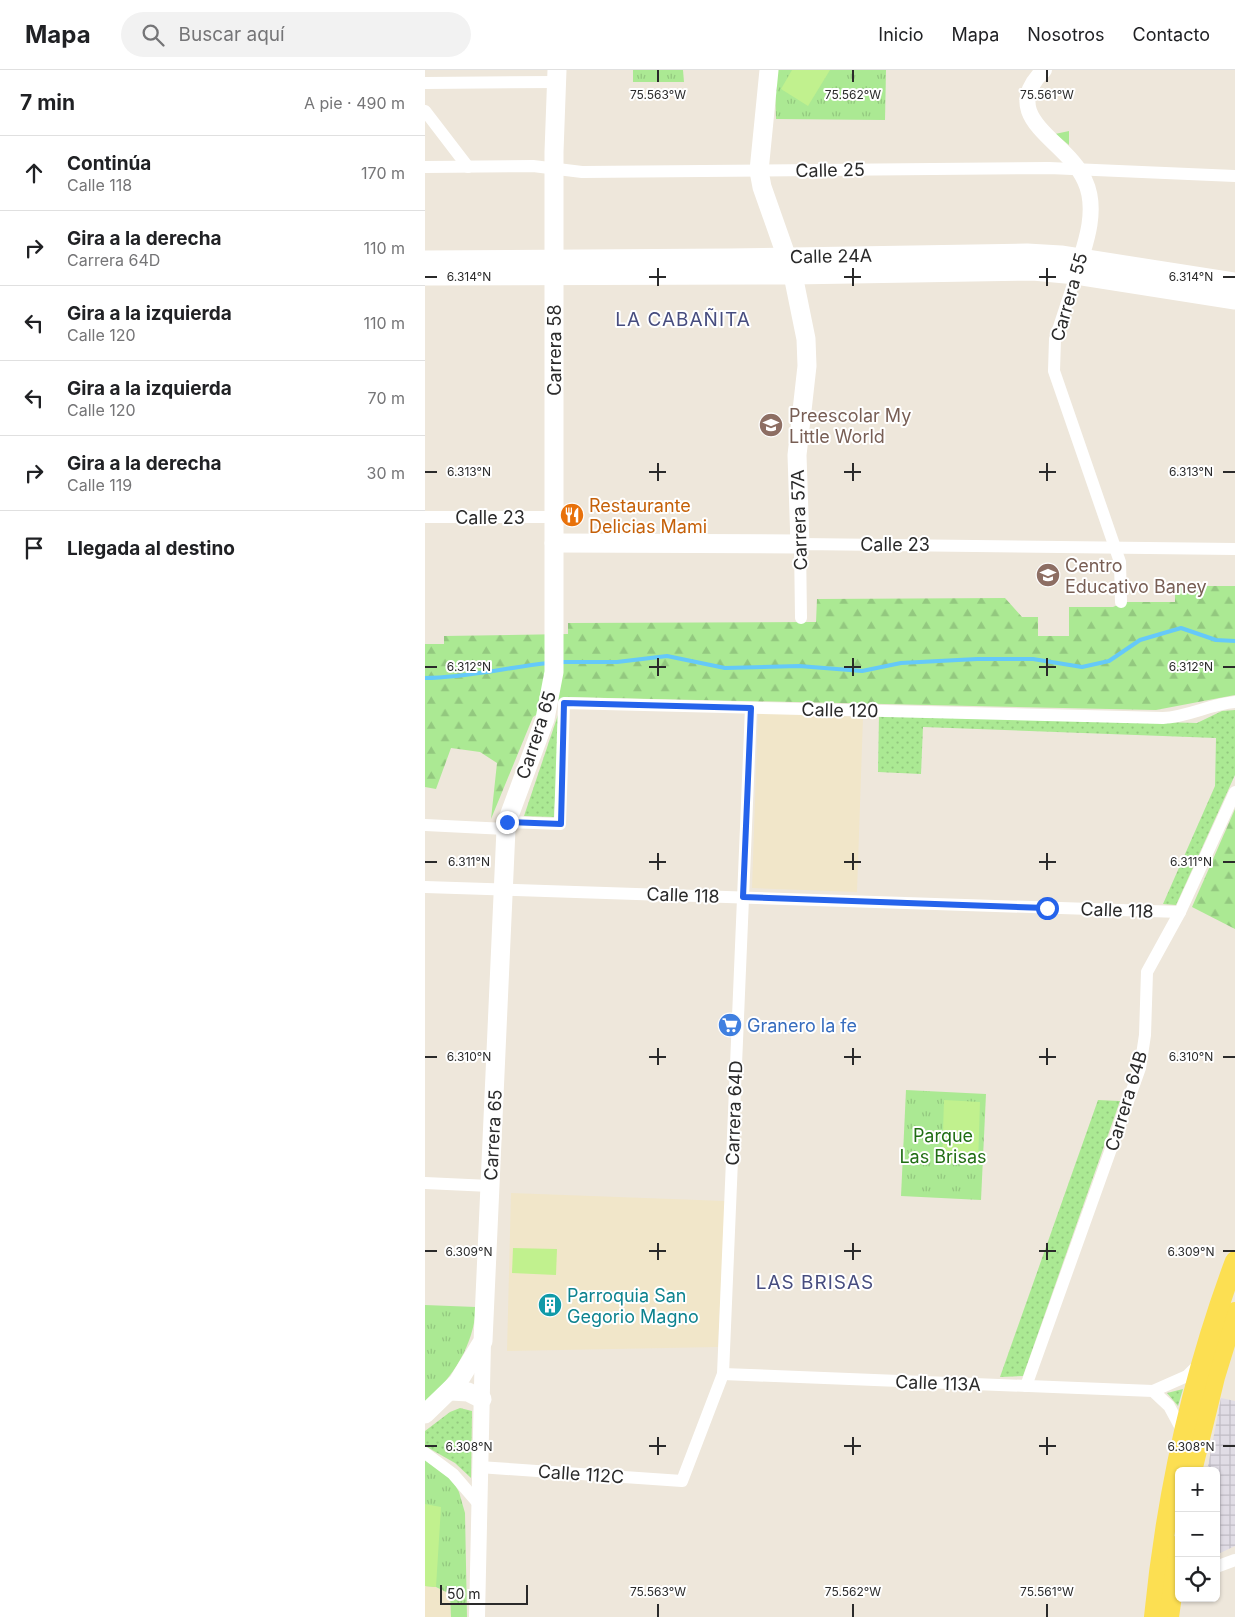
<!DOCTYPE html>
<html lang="es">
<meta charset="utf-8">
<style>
body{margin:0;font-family:Inter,sans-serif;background:#f2f2f2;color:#202124}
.controls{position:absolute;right:15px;bottom:15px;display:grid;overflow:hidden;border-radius:8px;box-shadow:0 1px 4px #0004}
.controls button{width:45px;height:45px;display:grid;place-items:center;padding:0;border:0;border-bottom:1px solid #e0e0e0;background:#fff;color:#202124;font:25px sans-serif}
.scale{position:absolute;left:15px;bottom:12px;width:88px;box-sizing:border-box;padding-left:5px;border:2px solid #2a2a2a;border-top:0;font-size:14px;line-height:18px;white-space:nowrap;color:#2a2a2a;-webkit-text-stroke:4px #fff;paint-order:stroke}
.stop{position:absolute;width:15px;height:15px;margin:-11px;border:4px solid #2563eb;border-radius:50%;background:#fff}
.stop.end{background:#2563eb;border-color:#fff;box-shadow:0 1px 5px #0008}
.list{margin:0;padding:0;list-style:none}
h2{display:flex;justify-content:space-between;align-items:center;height:65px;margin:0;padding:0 20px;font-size:21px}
h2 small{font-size:16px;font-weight:400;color:#757577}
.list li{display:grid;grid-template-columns:32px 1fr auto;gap:15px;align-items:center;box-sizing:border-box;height:75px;padding:0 20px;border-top:1px solid #e0e0e0}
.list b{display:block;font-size:19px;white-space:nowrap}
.list p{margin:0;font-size:16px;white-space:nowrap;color:#757577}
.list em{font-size:16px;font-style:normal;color:#757577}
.icon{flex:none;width:28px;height:28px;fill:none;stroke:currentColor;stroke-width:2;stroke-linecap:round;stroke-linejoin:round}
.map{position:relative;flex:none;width:810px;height:1547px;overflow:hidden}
header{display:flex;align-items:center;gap:30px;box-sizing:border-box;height:70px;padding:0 25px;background:#fff;border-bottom:1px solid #e0e0e0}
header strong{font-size:24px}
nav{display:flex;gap:28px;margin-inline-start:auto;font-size:18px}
.search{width:350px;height:45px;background:#f2f2f2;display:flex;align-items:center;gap:12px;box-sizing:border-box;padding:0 18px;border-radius:28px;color:#757577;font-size:19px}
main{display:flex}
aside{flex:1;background:#fff}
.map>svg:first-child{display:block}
.industrial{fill:url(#industrial-grid)}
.education{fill:#f1e6c9}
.grass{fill:url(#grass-dots)}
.forest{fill:url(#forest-firs)}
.park{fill:url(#park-tufts)}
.pitch{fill:#c1f18e}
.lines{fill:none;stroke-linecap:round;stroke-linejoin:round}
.stream{stroke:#65c9f9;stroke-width:4}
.minor{stroke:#fff;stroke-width:12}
.tertiary{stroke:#fff;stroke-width:16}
.secondary{stroke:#fff;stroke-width:19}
.primary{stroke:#fcdf52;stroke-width:20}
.route{stroke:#2563eb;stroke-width:6}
.ticks{fill:none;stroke:#2a2a2a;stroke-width:2}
.labels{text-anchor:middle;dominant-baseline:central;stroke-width:4;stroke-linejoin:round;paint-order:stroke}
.street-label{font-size:18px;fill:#2a2a2a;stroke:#fff}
.education-label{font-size:18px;fill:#785e54;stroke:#fff;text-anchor:start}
.food-label{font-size:18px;fill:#c56008;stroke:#fff;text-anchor:start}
.shop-label{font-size:18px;fill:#366cbe;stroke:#fff;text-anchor:start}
.park-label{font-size:18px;fill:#216e14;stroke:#fff}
.culture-label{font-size:18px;fill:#0d838f;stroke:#fff;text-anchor:start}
.neighbourhood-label{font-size:19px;letter-spacing:1px;fill:#474d7f;stroke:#fff}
.ticks-label{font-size:12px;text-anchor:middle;fill:#2a2a2a;stroke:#fff;stroke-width:4;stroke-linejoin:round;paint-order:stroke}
</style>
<header>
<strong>Mapa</strong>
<div class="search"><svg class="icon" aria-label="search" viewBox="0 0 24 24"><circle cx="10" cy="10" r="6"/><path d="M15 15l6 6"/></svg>Buscar aquí</div>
<nav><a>Inicio</a><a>Mapa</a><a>Nosotros</a><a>Contacto</a></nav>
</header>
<main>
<aside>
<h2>7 min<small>A pie · 490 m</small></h2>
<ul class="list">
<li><svg class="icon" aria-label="ahead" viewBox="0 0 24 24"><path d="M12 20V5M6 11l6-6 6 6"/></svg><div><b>Continúa</b><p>Calle 118</p></div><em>170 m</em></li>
<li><svg class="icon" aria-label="right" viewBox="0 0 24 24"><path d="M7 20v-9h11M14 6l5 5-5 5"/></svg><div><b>Gira a la derecha</b><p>Carrera 64D</p></div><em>110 m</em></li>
<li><svg class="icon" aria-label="left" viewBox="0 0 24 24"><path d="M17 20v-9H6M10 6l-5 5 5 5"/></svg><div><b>Gira a la izquierda</b><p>Calle 120</p></div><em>110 m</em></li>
<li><svg class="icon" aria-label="left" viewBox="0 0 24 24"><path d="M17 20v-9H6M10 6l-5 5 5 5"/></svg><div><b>Gira a la izquierda</b><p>Calle 120</p></div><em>70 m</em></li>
<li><svg class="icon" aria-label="right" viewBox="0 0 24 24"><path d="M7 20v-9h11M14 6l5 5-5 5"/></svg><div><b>Gira a la derecha</b><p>Calle 119</p></div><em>30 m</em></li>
<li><svg class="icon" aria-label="arrive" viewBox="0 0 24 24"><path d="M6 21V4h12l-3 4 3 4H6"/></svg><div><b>Llegada al destino</b></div></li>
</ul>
</aside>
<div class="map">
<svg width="810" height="1547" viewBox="0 0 810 1547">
<defs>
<pattern id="industrial-grid" width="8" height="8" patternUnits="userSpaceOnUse" patternTransform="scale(1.25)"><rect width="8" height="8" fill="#e0dce5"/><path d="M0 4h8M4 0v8" fill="none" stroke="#c0bdc5"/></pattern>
<pattern id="grass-dots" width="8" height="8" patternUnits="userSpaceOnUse" patternTransform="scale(1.25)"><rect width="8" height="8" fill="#abe993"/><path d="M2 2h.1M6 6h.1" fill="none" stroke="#93c87f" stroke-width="1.8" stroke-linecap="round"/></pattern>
<pattern id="forest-firs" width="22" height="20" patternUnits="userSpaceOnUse" patternTransform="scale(1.25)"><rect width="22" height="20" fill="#abe993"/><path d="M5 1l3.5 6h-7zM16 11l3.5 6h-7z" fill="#93c87f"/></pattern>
<pattern id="park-tufts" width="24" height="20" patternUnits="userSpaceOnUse" patternTransform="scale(1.25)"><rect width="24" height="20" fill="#abe993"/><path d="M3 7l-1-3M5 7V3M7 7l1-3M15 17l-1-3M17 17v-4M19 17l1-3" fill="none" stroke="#93c87f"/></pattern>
</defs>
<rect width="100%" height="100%" fill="#eee7db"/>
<path class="industrial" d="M796,1328L810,1331V1476L791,1485V1401H782Z"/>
<g class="education">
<path d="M333,643L438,647L432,822L327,818Z"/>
<path d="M86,1123L300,1131L293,1277L82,1281Z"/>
<path d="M0,1516L11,1517L25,1524L26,1547H0Z"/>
</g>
<g class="grass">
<path d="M136,636L129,747L99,746Z"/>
<path d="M810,640V705L751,835L738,834L790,716L791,668L498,657L496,704L453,702L454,645L772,653L797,641Z"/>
<path d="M673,1030L695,1031L598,1306L575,1307Z"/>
<path d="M758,1319L753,1336L742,1323Z"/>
<path d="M35,1338L47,1341L46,1408L30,1393L0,1376V1361L25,1342Z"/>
</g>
<g class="forest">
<path d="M750,516H810V625L731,640L139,627L108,647L66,749L72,693L55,682L26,678L11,719L0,717V574H19V566L143,564V553L391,552L392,529L580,528L597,547H613V566H644V537H688L700,532H750Z"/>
<path d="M810,739V859L767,837Z"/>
</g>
<g class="park">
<path d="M208,0H258L259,12H208Z"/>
<path d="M353,0H461L460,50L351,49L350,14Z"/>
<path d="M644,61V75L630,64Z"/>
<path d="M481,1020L561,1024L556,1130L476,1126Z"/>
<path d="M0,1235L51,1237C49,1275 28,1307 0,1333Z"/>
<path d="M0,1388L24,1404L34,1422L40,1443L42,1547H26L25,1524L11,1517L0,1516Z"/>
</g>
<g class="pitch">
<path d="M367,0H405L383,36L356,19Z"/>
<path d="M519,1030L555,1032L553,1094L517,1093Z"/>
<path d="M88,1178L132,1179L131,1205L87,1203Z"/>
<path d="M0,1434L16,1437L11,1517L0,1516Z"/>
</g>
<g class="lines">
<g class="stream">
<path d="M133,592H192L242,586L300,598L374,596L437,601L476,593L552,589H608L657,597L684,591L715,570L756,558L791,570L810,571"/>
<path d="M0,608C41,608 83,597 124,593"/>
</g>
<g class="minor">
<path d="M0,13L132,12"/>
<path d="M0,41L43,97"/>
<path d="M0,97L108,96L157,102L624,98L810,106"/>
<path d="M651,205L630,269L629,301L695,492L696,532"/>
<path d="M0,447H129"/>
<path d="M376,548L375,474L810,479"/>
<path d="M82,752L135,754L139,633L738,648C763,647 785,634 810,632"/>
<path d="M0,755L81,759"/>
<path d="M0,817L755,842"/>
<path d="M0,1113L65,1116"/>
<path d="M298,1304L728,1321L762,1306L775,1293"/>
<path d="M601,1316L715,998L720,965L722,902L755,842L810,722"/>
<path d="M728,1321L744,1336L758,1362"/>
<path d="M0,1383L28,1404L53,1433"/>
<path d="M54,1397L257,1411L298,1304L326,638"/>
<path d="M791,1497L810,1490"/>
</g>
<g class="tertiary">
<path d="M619,0C570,48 643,70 660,111C673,139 661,173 652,200"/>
<path d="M52,1547L58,1271"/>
</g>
<g class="secondary">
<path d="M0,190L304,188L602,183L636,185L810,212"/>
<path d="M0,206L368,205L608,201L651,205L810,230"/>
<path d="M129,473L375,474L372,385L382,296L381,269L368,205L337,117L334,101L344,0"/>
<path d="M26,1321L43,1322L57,1329"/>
<path d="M0,1344L33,1312L58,1271L81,759L84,746L120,649L129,602V82L132,0"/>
</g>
<g class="primary">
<path d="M767,1401L790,1307L810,1242"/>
<path d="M729,1547C741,1425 767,1306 810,1191"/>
<path d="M744,1547L754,1475"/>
</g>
</g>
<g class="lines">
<path class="route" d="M82,752L136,754L139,633L326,638L318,827L622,838"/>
</g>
<path class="ticks" d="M233,0V12M428,0V12M622,0V12M233,198V216M428,198V216M622,198V216M0,207H12M224,207H241M419,207H436M614,207H631M798,207H810M233,393V411M428,393V411M622,393V411M0,402H12M224,402H241M419,402H436M614,402H631M798,402H810M233,588V606M428,588V606M622,588V606M0,597H12M224,597H241M419,597H436M614,597H631M798,597H810M233,783V800M428,783V800M622,783V800M0,792H12M224,792H241M419,792H436M614,792H631M798,792H810M233,978V995M428,978V995M622,978V995M0,987H12M224,987H241M419,987H436M614,987H631M798,987H810M233,1173V1190M428,1173V1190M622,1173V1190M0,1181H12M224,1181H241M419,1181H436M614,1181H631M798,1181H810M233,1367V1385M428,1367V1385M622,1367V1385M0,1376H12M224,1376H241M419,1376H436M614,1376H631M798,1376H810M233,1534V1547M428,1534V1547M622,1534V1547"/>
<defs>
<g id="school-disc" transform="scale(1.25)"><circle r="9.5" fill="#8d6e63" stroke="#fff"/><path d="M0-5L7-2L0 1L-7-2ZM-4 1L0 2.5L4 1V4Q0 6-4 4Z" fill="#fff"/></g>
<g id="restaurant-disc" transform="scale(1.25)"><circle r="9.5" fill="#e8710a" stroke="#fff"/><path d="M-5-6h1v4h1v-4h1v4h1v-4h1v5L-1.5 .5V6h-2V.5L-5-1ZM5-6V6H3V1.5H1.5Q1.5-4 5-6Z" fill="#fff"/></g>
<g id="supermarket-disc" transform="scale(1.25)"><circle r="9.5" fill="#3f7fe0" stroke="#fff"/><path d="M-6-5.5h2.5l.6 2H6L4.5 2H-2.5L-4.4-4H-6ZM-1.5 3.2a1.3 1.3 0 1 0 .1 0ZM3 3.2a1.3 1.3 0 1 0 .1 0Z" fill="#fff"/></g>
<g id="building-disc" transform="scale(1.25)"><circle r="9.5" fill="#0f9aa8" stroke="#fff"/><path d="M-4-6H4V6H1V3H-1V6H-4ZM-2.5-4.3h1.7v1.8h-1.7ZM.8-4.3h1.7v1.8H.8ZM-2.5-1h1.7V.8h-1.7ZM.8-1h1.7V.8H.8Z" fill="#fff"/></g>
</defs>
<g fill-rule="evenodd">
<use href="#school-disc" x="346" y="355"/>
<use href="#restaurant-disc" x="147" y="445"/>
<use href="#school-disc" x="623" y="505"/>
<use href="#supermarket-disc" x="305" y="955"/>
<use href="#building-disc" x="125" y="1235"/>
</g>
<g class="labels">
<g class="street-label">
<text transform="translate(405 100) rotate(-1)">Calle 25</text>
<text transform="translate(406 186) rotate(-1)">Calle 24A</text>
<text transform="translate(644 227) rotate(-74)">Carrera 55</text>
<text transform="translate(129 280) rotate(-90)">Carrera 58</text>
<text x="65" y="447">Calle 23</text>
<text transform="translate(374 450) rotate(-92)">Carrera 57A</text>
<text x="470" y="474">Calle 23</text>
<text transform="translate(415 640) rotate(1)">Calle 120</text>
<text transform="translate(111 665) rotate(-72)">Carrera 65</text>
<text transform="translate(258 825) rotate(2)">Calle 118</text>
<text transform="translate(692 840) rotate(2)">Calle 118</text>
<text transform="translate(701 1031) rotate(-73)">Carrera 64B</text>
<text transform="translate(309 1043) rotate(-88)">Carrera 64D</text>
<text transform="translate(68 1065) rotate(-87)">Carrera 65</text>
<text transform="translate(513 1313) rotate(2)">Calle 113A</text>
<text transform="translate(156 1404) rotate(4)">Calle 112C</text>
</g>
<g class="education-label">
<text x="364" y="345">Preescolar My<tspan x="364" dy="21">Little World</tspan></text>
<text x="640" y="495">Centro<tspan x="640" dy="21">Educativo Baney</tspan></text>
</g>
<g class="food-label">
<text x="164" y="435">Restaurante<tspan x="164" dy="21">Delicias Mami</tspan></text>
</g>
<g class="shop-label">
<text x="322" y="955">Granero la fe</text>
</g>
<g class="park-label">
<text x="518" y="1065">Parque<tspan x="518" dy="21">Las Brisas</tspan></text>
</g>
<g class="culture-label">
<text x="142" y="1225">Parroquia San<tspan x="142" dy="21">Gegorio Magno</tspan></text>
</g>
<g class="neighbourhood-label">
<text x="258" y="249">LA CABAÑITA</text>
<text x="390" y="1212">LAS BRISAS</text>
</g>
</g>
<g class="ticks-label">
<text x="233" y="29">75.563°W</text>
<text x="428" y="29">75.562°W</text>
<text x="622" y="29">75.561°W</text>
<text x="44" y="211">6.314°N</text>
<text x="766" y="211">6.314°N</text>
<text x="44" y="406">6.313°N</text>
<text x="766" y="406">6.313°N</text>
<text x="44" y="601">6.312°N</text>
<text x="766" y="601">6.312°N</text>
<text x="44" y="796">6.311°N</text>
<text x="766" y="796">6.311°N</text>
<text x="44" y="991">6.310°N</text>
<text x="766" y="991">6.310°N</text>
<text x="44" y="1186">6.309°N</text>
<text x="766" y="1186">6.309°N</text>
<text x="44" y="1381">6.308°N</text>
<text x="766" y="1381">6.308°N</text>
<text x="233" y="1526">75.563°W</text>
<text x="428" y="1526">75.562°W</text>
<text x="622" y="1526">75.561°W</text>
</g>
</svg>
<div class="controls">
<button>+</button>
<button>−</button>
<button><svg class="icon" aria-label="locate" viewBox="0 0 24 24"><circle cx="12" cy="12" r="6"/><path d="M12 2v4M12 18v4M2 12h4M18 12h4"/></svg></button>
</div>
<div class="scale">50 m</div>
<div class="stop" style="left:622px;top:838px"></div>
<div class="stop end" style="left:82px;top:752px"></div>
</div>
</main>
